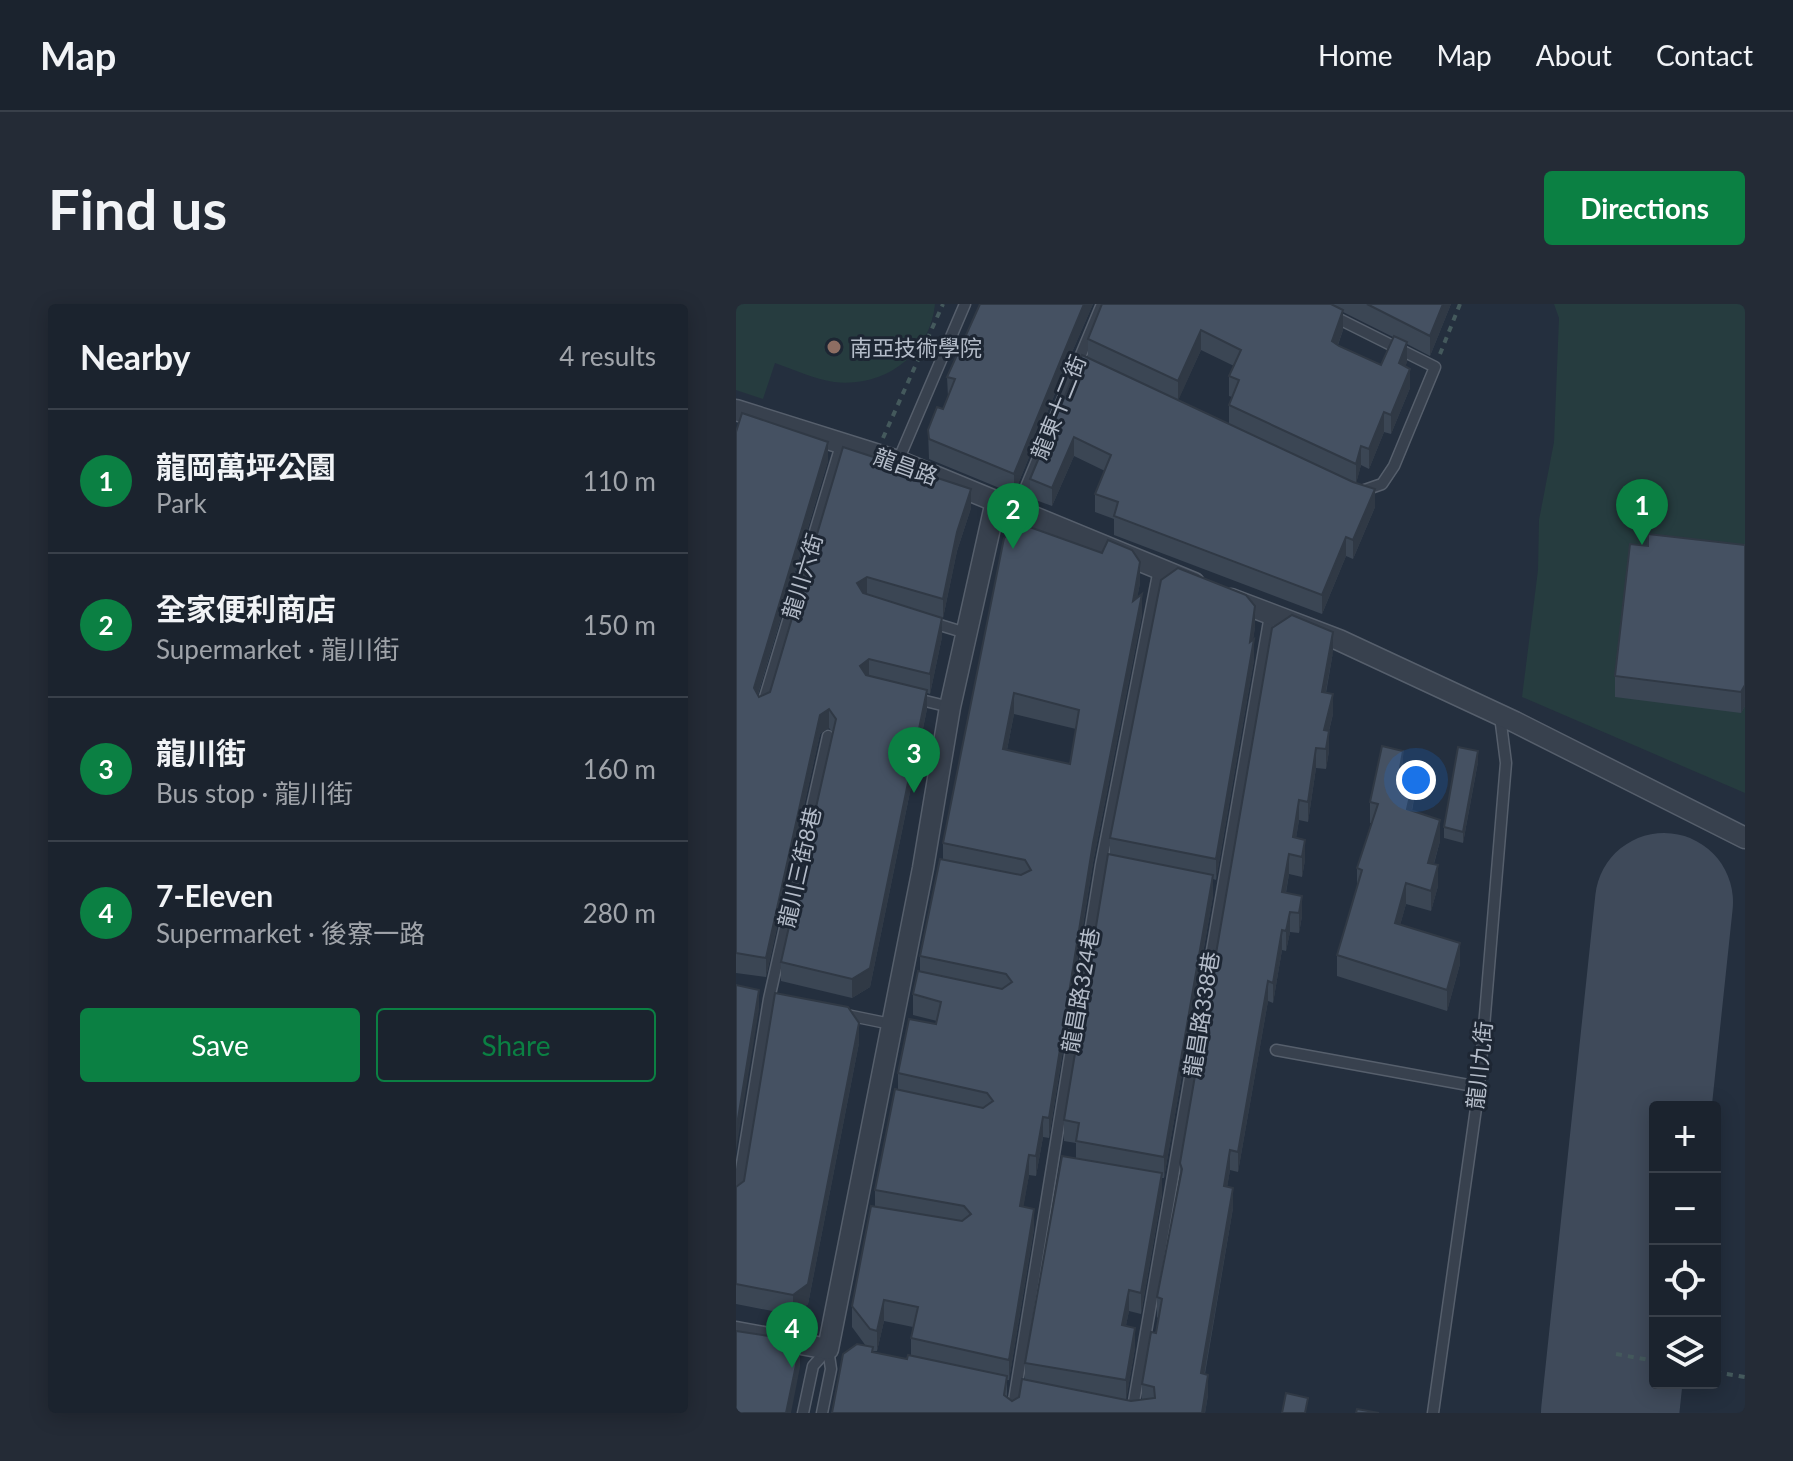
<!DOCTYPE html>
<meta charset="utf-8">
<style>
body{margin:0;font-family:Lato,"Noto Sans TC",sans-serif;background:#242b36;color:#f1f3f6}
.controls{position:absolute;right:24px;bottom:24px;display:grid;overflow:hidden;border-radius:8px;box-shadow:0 4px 20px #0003}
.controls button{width:72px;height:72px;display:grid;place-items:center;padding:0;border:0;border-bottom:2px solid #39404a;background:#1b232e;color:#f1f3f6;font:40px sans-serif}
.you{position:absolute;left:680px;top:476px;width:28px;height:28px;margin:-20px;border:6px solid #fff;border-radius:50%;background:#1a73e8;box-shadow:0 0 0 12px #1a73e833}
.badge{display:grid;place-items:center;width:52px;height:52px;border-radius:50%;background:#0b8043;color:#fff;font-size:26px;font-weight:700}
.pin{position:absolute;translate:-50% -66px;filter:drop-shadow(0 2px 4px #0008)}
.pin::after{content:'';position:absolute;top:42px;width:28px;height:24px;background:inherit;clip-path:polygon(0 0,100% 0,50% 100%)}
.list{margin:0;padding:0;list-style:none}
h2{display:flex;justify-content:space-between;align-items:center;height:104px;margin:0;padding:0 32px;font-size:34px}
h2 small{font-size:26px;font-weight:400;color:#a0a4aa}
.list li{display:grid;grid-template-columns:52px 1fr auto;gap:24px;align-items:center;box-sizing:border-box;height:144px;padding:0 32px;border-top:2px solid #39404a}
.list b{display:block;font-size:30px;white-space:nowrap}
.list p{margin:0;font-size:26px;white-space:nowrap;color:#a0a4aa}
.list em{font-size:26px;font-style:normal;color:#a0a4aa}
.actions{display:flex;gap:16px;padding:24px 32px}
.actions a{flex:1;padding:18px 0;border:2px solid #0b8043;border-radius:8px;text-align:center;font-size:28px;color:#0b8043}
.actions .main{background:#0b8043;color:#fff}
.icon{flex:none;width:44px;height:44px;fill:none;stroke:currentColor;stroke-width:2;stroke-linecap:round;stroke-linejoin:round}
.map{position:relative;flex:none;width:1009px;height:1109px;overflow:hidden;border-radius:8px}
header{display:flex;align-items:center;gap:48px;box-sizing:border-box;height:112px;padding:0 40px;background:#1b232e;border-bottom:2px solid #39404a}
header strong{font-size:38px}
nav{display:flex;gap:44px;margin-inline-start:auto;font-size:28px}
.intro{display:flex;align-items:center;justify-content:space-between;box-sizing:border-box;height:192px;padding:0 48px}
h1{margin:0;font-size:56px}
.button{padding:20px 36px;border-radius:8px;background:#0b8043;color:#fff;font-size:28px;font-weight:700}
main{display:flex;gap:48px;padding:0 48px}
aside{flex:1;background:#1b232e;border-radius:8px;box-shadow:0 4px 20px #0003}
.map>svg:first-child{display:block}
.park{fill:#263c3f}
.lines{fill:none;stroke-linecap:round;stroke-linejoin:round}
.runway{stroke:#3f4a5a;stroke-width:138}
.service-casing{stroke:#565f6c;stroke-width:13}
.minor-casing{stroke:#565f6c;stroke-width:23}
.path{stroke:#44595c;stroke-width:4;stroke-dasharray:6 6;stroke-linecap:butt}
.service{stroke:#38414e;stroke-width:10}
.minor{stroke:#38414e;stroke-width:20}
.wall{fill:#3b4654;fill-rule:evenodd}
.shaded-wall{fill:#303945}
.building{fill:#455162;stroke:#303945;stroke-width:2;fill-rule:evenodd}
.education-dot{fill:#8d6e63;stroke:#1d2633;stroke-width:3}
.labels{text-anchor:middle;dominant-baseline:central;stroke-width:6;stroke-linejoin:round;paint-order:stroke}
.poi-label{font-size:22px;fill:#b4bcc9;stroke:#1d2633;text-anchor:start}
.street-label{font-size:22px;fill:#b4bcc9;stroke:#1d2633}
</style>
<header>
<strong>Map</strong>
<nav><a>Home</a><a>Map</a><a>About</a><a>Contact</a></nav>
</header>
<div class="intro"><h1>Find us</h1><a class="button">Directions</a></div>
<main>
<aside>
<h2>Nearby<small>4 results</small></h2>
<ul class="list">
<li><span class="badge">1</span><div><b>龍岡萬坪公園</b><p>Park</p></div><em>110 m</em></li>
<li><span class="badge">2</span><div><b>全家便利商店</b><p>Supermarket · 龍川街</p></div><em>150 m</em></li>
<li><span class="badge">3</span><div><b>龍川街</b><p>Bus stop · 龍川街</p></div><em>160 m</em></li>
<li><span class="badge">4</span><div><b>7-Eleven</b><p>Supermarket · 後寮一路</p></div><em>280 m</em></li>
</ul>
<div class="actions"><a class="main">Save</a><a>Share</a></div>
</aside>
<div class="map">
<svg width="1009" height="1109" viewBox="0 0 1009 1109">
<rect width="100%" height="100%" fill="#242f3e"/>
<g class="park">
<path d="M0,0H199C194,51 148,84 98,78C78,75 59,66 39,59L27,95L0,86Z"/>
<path d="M818,0H1009V489L786,393L802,266L803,216L818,138L823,14Z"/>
</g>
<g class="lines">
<path class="runway" d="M874,1109L928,598"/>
<g class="service-casing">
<g id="service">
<path d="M573,0L699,63L658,162L646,180L623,188"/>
<path d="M162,157L229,0"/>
<path d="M280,207L366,0"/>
<path d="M194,318L230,329"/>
<path d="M177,394L214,403"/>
<path d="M26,403L106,138"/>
<path d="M106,710L155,720"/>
<path d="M540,746L743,783"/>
<path d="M0,896L33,695L92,432"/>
<path d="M67,1109L77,1062L92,1045"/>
<path d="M86,1109L95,1065L92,1045"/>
<path d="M276,1109L365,561L423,265"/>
<path d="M396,1109L534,311"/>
<path d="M697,1109L743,783L770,459L764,412"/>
</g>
</g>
<g class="minor-casing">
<g id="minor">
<path d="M0,106L162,157L458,279"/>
<path d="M495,295L603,336L779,418L1009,534"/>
<path d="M0,1028L92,1045L187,564L214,403L260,197"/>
</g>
</g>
<g class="path">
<path d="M704,50L724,0"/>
<path d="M147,134L207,0"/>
<path d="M880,1050L919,1057"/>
<path d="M979,1068L1009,1073"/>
</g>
<use href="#service" class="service"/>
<use href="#minor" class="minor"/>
</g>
<g class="wall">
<path d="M244,0H357L333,55L278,190L193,155L192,126L207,105L212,93L211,73Z"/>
<path d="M366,0H715L694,52L671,40V58L669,62L674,84L655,130L648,128L633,165L625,161L620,179L639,203L617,255L610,252L586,310L378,231V215L359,208V190L369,167L338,152L316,202L294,194V175L352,54V35ZM607,8L657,33L645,61L602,41L607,26ZM465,46L498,62L493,72V92L496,93L493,101V120L442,96Z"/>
<path d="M0,128L92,157L22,391L23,393L34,388L107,143L235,204L221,247L207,314L198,311L206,333L194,390L191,389V405L134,683L116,694L45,677V658L97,429L93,424L84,430L30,673L0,669Z"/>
<path d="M268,234L404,279L401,294L406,311L357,559L313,834L307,833L300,872L293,871L287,903L298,925L273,1076H271V1093L276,1097L283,1093L289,1076V1059L340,855V839L328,837V816L374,550V534L519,323L517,335L518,356L480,576L477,575V592L428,874H426V890L405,1010L393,1007L390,1021L399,1044L390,1096L395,1097L406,1095V1080L420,1029L422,1014L421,1013V993L444,875V859L597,348L590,389L597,410L593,427V447L590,465L580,464L572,518L563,516L560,534L569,556L566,573L553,570L550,589L566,612L563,629L554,628L550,647L546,646L537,699L532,697L502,868L494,866L491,883L497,904L469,1070L472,1091L469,1109H96L130,1042L116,1023V1002L139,902V886L162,785V769L200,720L201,717L177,711V690L184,668V652L207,556V539ZM278,410L340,425L334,460L271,446ZM148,1017L177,1023L175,1034V1051L171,1055L137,1048V1047H141Z"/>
<path d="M1009,241V402L1005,409L879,393V372L912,242Z"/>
<path d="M742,458L727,539L708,534V523Z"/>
<path d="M667,468L666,471L678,495L676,507L704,537L698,560L702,582L695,607L670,600L664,621L724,660L711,707L601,672V651L621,582V564L636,519H634V498Z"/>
<path d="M123,739L72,1000L57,1011L0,1000V883L8,877Z"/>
</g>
<g class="shaded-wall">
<path d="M348,0H357L333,55L278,190V170L333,36Z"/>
<path d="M707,0H715L694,52V32Z"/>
<path d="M607,6V26L596,57V37Z"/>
<path d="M465,26V46L442,97V77Z"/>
<path d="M671,38V58L663,79V59Z"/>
<path d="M674,65V84L655,130V111Z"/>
<path d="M648,108V128L633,165V145Z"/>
<path d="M338,133V152L316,202V184Z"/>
<path d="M92,138V157L18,403V384Z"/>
<path d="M625,142V161L620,180V160Z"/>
<path d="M235,185V204L221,247L207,314V295L221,228Z"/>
<path d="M639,185V203L617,255V236Z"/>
<path d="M610,233V252L586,310V291Z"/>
<path d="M404,258V279L397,317V297Z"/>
<path d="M131,273V292L121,299V279Z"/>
<path d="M406,290V311L357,559L313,834V814L357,539Z"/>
<path d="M519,302V323L514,359V338Z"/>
<path d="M206,314V333L194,390V370Z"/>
<path d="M597,328V348L586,408V388Z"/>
<path d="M518,335V356L480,576V555Z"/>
<path d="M133,355V374L124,362Z"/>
<path d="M1009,381V402L1005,409V388Z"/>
<path d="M191,386V405L134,683L116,694V675Z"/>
<path d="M278,389V410L267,466V445Z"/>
<path d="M597,390V410L588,446V426Z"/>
<path d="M93,405V424L84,430L30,673V654L84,411Z"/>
<path d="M593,427V447L590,465V445Z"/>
<path d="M580,444V464L572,518V498Z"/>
<path d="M667,447V468L663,491V470Z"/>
<path d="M742,447V458L727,539V528Z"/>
<path d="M678,474V495L671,526V505Z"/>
<path d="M563,496V516L557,553V533Z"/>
<path d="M704,516V537L692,580V559Z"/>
<path d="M569,536V556L566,573V553Z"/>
<path d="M553,550V570L546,608V588Z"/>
<path d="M702,561V582L695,607V587Z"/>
<path d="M477,571V592L428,874V853Z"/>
<path d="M670,579V600L659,640V619Z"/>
<path d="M566,592V612L563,629V609Z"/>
<path d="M554,608V628L550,647V627Z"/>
<path d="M546,626V646L537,699V679Z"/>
<path d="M724,639V660L711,707V686Z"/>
<path d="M532,677V697L502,868V848Z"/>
<path d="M23,686V706L0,847V827Z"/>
<path d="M123,719V739L72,1000L57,1011V991Z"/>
<path d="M307,813V833L300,872V852Z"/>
<path d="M494,846V866L488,902V882Z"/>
<path d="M293,851V871L284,923V902Z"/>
<path d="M426,869V890L405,1010V989Z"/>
<path d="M497,884V904L465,1089V1069Z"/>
<path d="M298,905V925L273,1076V1056Z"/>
<path d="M393,986V1007L386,1041V1021Z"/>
<path d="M148,996V1017L141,1047V1027Z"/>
<path d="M399,1024V1044L390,1097V1076Z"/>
<path d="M64,1042V1063L55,1109H50Z"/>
<path d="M472,1071V1091L469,1109H466Z"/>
</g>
<g class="building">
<path d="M244,0H348L333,36L278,170L193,135L192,126L201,103L207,105L219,75L211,73Z"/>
<path d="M366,0H595L607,6L596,37L603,42L645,61L658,32L671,38L663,59L674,65L655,111L648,108L633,145L625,142L620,160L493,101L503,76L493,72L505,46L465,26L442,77L352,35Z"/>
<path d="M631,0H707L694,32Z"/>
<path d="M346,51L617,178L639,185L617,236L610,233L586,291L378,212L382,198L359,190L375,151L338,133L316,184L294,175Z"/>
<path d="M6,109L92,138L18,384L23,393L34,388L107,143L235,185L221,228L207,295L131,273L121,279L127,289L206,314L194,370L133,355L124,362L130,371L191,386L134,664L116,675L45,658L100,415L93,405L84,411L30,654L0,649V128Z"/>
<path d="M288,221L366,249L372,236L396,246L404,258L397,297L406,290L357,539L313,814L307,813L300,852L293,851L284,902L298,905L273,1056L175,1034L182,1003L148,996L141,1027L134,1025L116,1002L135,902L226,917L235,910L228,902L139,886L159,785L247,804L257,797L251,789L162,769L173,715L200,720L205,698L177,690L182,667L266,685L276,678L270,670L184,652L204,555L285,571L295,566L289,556L207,539L268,234ZM278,389L343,406L334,460L267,445Z"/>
<path d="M912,230L1009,241V381L1005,388L879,372L894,240L912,242Z"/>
<path d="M442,264L510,291L519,302L514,338L518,335L480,555L374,534L425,276Z"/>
<path d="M556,311L597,328L586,388L597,390L588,426L593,427L590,445L580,444L572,498L563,496L557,533L569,536L566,553L553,550L546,588L566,592L563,609L554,608L550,627L546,626L537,679L532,677L502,848L494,846L488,882L497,884L465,1069L472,1071L466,1109H96L107,1050L121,1040L137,1043L136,1048L171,1055L172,1051L271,1072L268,1091L276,1097L283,1093L286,1075L395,1097L419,1094L418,1083L406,1080L415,1028L420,1029L426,995L421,993L446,865L444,859L536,324Z"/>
<path d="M646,442L667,447L663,470L678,474L671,505L704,516L692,559L702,561L695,587L670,579L659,619L724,639L711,686L601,651L626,566L621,564L642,500L634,498Z"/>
<path d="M722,443L742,447L727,528L708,523Z"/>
<path d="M372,550L477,571L428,853L340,837L343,819L328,816Z"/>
<path d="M0,681L23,686L0,827Z"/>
<path d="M39,689L112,703L123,719L72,980L57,991L0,980V883L8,877Z"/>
<path d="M326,852L426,869L405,989L393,986L386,1021L399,1024L390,1076L289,1059Z"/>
<path d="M0,1027L58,1036L64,1042L50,1109H0Z"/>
<path d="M550,1089L572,1094L569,1109H546Z"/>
<path d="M621,1105L643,1109H620Z"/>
</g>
<circle class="education-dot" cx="98" cy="43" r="8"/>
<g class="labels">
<g class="poi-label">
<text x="114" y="43">南亞技術學院</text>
</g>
<g class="street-label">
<text transform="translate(322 103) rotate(-68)">龍東十二街</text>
<text transform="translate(170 162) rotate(20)">龍昌路</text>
<text transform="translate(66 272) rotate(-73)">龍川六街</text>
<text transform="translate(63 563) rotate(-77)">龍川三街8巷</text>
<text transform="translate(344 686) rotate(-80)">龍昌路324巷</text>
<text transform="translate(465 710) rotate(-81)">龍昌路338巷</text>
<text transform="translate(743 761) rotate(-84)">龍川九街</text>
</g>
</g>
</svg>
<div class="controls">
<button>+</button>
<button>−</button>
<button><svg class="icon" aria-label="locate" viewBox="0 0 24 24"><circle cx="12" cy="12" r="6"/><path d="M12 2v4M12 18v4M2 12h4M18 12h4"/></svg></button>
<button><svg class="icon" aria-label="layers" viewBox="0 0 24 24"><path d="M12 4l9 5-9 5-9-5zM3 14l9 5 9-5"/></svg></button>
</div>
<div class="you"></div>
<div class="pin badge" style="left:906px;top:241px">1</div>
<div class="pin badge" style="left:277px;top:245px">2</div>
<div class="pin badge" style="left:178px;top:489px">3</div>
<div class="pin badge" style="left:56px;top:1064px">4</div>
</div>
</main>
